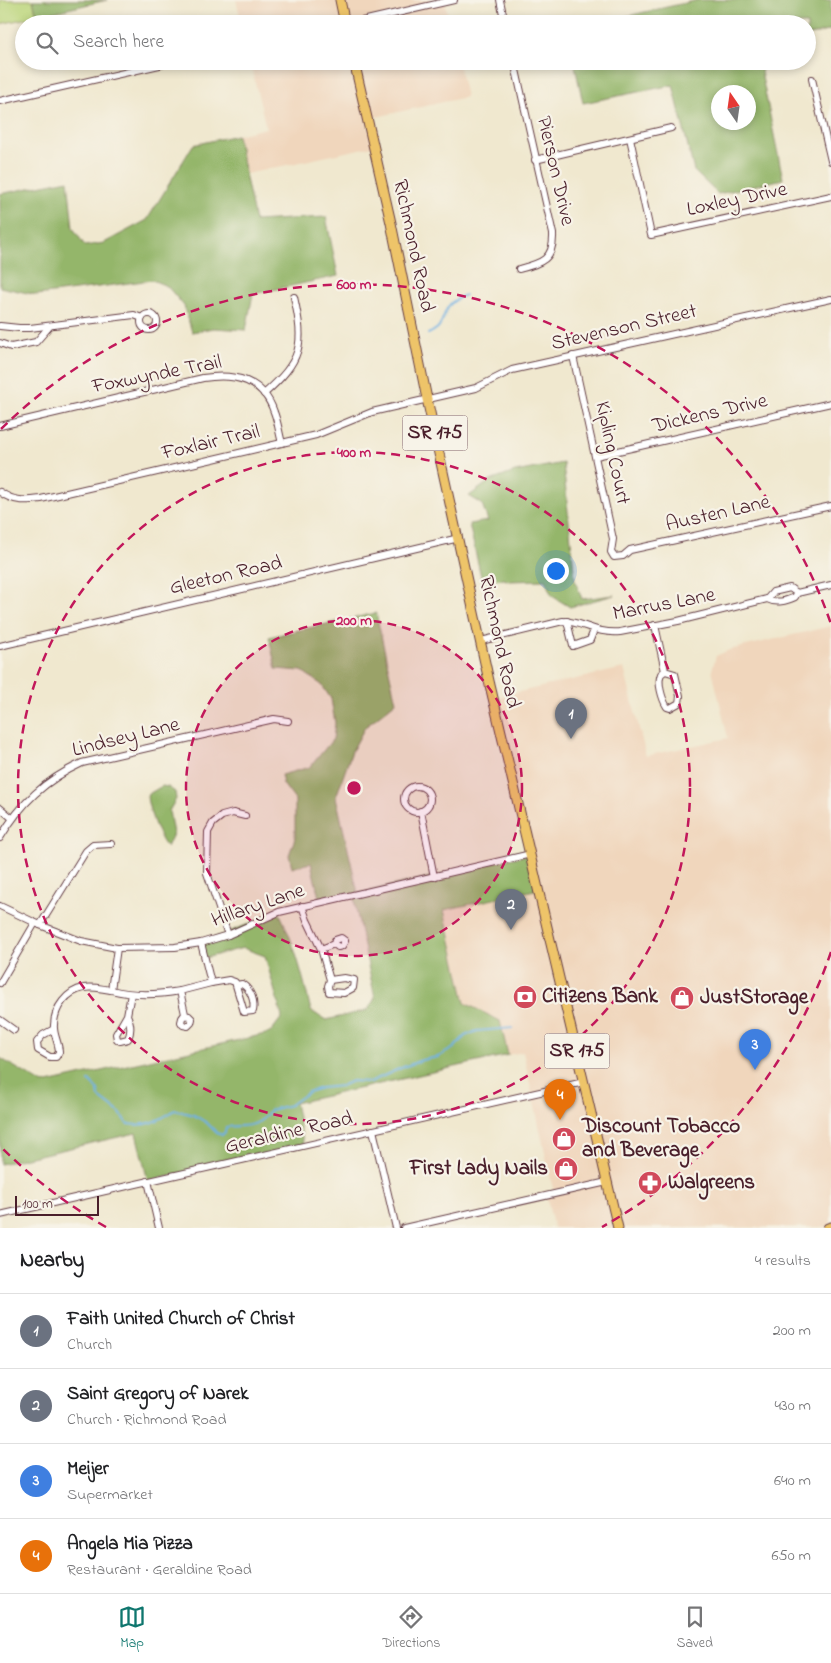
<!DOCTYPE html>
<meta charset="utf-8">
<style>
body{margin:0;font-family:"Indie Flower",sans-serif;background:#f2f2f2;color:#202124}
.compass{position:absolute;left:711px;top:85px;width:45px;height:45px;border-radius:50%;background:#fff;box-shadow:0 2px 8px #0003;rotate:347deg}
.scale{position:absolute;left:15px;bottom:12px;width:84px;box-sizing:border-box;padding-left:5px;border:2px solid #4a1f2b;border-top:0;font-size:14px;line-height:18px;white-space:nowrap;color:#4a1f2b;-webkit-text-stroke:4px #f7f3e8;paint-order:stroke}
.you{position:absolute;left:555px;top:570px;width:18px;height:18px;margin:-12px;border:4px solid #fff;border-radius:50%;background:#1a73e8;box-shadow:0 0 0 8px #1a73e833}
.badge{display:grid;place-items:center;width:32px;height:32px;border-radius:50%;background:#0f766e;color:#fff;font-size:16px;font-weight:700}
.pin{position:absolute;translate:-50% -41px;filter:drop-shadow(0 1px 2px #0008)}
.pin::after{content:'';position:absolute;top:26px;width:18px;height:15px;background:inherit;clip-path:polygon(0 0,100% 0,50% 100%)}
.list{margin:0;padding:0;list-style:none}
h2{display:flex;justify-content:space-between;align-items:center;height:65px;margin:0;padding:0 20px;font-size:21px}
h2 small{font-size:16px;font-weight:400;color:#757577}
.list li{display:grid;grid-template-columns:32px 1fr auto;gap:15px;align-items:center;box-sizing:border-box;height:75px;padding:0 20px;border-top:1px solid #e0e0e0}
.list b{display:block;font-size:19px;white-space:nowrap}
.list p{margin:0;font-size:16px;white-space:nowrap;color:#757577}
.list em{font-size:16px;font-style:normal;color:#757577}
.icon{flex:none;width:28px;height:28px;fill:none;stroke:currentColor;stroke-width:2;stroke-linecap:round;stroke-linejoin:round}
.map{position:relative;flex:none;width:831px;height:1228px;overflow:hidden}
.search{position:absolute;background:#fff;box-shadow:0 2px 8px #0003;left:15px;right:15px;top:15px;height:55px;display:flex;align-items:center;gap:12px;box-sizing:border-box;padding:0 18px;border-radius:28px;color:#757577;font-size:19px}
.sheet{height:365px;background:#fff}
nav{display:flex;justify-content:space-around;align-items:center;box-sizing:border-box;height:70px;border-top:1px solid #e0e0e0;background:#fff;font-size:14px;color:#757577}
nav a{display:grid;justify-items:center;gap:2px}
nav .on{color:#0f766e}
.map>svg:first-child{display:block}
.built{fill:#f0d6bc}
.green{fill:#bbd57a;stroke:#827a52}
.forest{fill:#94b66a;stroke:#6f6a4a;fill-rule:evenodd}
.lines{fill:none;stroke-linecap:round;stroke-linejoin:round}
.stream{stroke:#6eb1e3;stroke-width:2}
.minor-casing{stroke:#633d44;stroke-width:8}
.major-casing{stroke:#633d44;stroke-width:11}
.minor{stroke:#fff;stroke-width:6}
.major{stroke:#eec469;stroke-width:9}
.ring{fill:none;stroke:#c2185b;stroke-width:2.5;stroke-dasharray:9 6}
.labels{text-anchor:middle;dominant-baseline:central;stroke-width:4.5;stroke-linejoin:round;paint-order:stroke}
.shield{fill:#f7f3e8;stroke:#7e5f64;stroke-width:1}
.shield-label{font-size:20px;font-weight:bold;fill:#4a1f2b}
.street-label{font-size:21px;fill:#4a1f2b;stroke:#f7f3e8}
.poi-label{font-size:21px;font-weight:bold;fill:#4a1f2b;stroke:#f7f3e8;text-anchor:start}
.centre{fill:#c2185b;stroke:#f7f3e8;stroke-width:2.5}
.ring-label{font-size:15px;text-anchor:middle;font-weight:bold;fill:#c2185b;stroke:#f7f3e8;stroke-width:4.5;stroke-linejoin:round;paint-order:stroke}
</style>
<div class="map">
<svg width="831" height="1228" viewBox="0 0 831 1228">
<rect width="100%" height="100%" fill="#f7f3e8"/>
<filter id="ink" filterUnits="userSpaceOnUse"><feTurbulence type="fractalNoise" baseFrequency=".02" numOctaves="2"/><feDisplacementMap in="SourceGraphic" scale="10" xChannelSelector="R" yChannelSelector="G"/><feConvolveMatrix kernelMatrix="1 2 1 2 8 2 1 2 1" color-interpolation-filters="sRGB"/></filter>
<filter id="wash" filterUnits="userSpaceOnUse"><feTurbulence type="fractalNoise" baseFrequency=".0096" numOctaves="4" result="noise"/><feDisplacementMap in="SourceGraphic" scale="20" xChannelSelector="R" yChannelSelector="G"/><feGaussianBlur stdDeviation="1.12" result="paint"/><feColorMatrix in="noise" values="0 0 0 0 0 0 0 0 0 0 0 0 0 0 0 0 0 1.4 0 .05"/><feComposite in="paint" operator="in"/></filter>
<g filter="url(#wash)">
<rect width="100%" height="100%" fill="#f0e8cf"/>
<g class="built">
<path d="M236,0H454L445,2L450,24H242Z"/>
<path d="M250,61H458L466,97L367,119L373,146L246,174L237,135L266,128Z"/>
<path d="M831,626V1227L554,1228L546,1196L554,1194L523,1052L508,1055L500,1021L465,1003L444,910L538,889L493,698L624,668L646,756L728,738L712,670L716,656L729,650Z"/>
</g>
<path class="green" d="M0,0H33L37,16L0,24Z"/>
<g class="forest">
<path d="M33,0H107L37,16Z"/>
<path d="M698,0H831V30L807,36V24H592Z"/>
<path d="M574,61H766L761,72L783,179L718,194L694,171L673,85L583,103ZM718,92H748V122H718Z"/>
<path d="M237,135L255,221L326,217L338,276L253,294L246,330L213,328L192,332L184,306L167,286L152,280L37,295L0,287V194L68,180L73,228L85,246L104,243L147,220L193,145Z"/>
<path d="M563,463L575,580L582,599L614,595L570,607L552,596L545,580L509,581L504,579L482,581L469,524L488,521L482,504L469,496L490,481L515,472Z"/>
<path d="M376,613L396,702L365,727L352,751L336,797L358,893L531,854L539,889L444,910L465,1003L500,1021L508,1055L295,1103L304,1146L148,1181L136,1133L0,1164V1058L43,1084L270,1033L282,1017L265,956L243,948L205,958L201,943L279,912C295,944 303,977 311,1011L326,1020L368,1010L375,998L353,895L320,902L311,863L292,867L289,855L295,838V800L283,784L281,775L310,767L333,739L335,723L331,699L322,685L302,671L276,669L269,637Z"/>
<path d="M162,786L168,787L175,792L176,799L169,811L173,834L167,847C159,840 147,806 147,795Z"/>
</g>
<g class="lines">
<g class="stream">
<path d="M428,334C445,326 440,320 448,307C452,301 458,298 465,295"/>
<path d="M89,1081L98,1090L99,1097L120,1113L127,1124C148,1127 158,1121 175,1110L194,1115L207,1123L217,1133L222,1135L225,1132L226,1127C246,1125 258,1129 270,1110L290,1105L308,1092L321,1088L341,1086L352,1081L370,1082L401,1068L422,1060L438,1057L454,1048L465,1036L477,1031L512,1028"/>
</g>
</g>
</g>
<g filter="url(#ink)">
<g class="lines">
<g class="minor-casing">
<g id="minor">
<path d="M500,0L505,24"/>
<path d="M349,24L454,0"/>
<path d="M514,61L553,234C554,260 541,263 519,269"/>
<path d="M812,79L831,161"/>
<path d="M0,101L177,61"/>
<path d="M630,138L651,235L831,196"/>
<path d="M535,160L671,128"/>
<circle cx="149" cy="322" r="8"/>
<path d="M0,326L19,328H30L134,315L142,318"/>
<path d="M0,343L11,347L36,342L49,327"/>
<path d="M573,356L613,539L611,552L614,557L623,556L630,550L831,506"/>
<path d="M264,394C302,360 305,346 294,297"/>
<path d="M0,426L203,378C234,373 263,379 274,412C278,422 279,433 282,443"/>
<path d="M596,456L831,403"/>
<path d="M0,492C14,502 25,501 41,499L316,435L372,412L476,388L512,370L831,299"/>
<path d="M797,593L831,585"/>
<path d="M567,621L573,646L590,640L594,630"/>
<path d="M655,625L665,671L661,674C657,682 662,699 667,707L670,708L679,703L680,696L675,674L665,671"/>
<path d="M481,641L563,621C584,622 595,634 620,632L678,621L767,599C777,604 786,601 795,597L797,593L790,588L773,592L767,599"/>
<path d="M0,646L459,538"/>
<circle cx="417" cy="799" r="13"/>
<path d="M0,808L12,818"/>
<path d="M421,811L434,877"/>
<path d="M0,838C21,803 45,780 82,763L274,719L288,721"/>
<path d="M0,906L40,925L81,941L117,948L175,947L201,943L228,935L279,912L531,854"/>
<path d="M302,906L307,920L321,949L330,980L328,986L329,992L344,993L353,988L354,980L344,978L330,980"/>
<path d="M40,925L86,851L93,845L111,844"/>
<path d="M228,935L207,873L208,832L213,823L222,816L233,813L245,816"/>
<path d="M321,949L334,944L338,947L342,946L345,941L341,938L335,940L334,944"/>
<path d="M0,983L35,923"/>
<path d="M211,983L229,980L235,982C238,992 241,1002 244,1012L253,1011C255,1001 251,990 242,984L236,985"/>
<path d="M111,990C134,996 157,995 180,991"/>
<path d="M127,1015C131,1023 132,1030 128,1039L120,1041L117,1039L116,1034L127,1015L131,994"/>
<path d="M185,1015L189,1016L192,1019L191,1023L188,1026L183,1025L181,1022L182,1018L185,1014L180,991L211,983L201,943"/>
<path d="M0,1020L14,1030"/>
<path d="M54,1029L43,1035L37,1042L38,1050L50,1057H56L59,1052C59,1043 53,1034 54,1025C54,1008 67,991 84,988C93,986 102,989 111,990L117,948"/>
<path d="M373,1130L396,1228"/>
<path d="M148,1181L159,1228"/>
<path d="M0,1215L584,1082"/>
<path d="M404,1228L607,1182"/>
</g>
</g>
<g class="major-casing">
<g id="major">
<path d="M340,0L345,24"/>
<path d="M354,61L391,223L427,399L489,681L618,1228"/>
<path d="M828,1228L831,1227"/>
</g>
</g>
<use href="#minor" class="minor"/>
<use href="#major" class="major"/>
</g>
</g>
<circle cx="354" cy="788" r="168" fill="#c2185b" fill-opacity=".12"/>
<g class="ring">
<circle cx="354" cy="788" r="168"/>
<circle cx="354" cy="788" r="336"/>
<path d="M831 952A504 504 0 0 1 602 1227M106 1227A504 504 0 0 1 1 1147M1 429A504 504 0 0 1 831 624"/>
</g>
<defs>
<g id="bank-disc" transform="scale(1.25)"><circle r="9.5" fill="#d1495b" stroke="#f7f3e8"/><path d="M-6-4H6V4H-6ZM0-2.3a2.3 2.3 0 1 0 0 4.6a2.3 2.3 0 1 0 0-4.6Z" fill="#fff"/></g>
<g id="shop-disc" transform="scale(1.25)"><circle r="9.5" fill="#d1495b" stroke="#f7f3e8"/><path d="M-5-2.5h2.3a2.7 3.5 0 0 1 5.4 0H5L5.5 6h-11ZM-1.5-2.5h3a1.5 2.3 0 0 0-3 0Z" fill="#fff"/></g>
<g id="pharmacy-disc" transform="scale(1.25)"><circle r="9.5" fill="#d1495b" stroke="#f7f3e8"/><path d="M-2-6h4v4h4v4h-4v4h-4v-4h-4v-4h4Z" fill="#fff"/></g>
</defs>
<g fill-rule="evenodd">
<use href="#bank-disc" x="525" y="997"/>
<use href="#shop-disc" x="682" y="998"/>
<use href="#shop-disc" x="564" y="1139"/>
<use href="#shop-disc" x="566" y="1169"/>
<use href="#pharmacy-disc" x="650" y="1183"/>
</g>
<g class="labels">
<g class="shield">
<rect x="402.5" y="415.5" width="65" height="35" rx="4"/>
<rect x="544.5" y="1033.5" width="65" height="35" rx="4"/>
</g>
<g class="shield-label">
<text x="435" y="433">SR 175</text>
<text x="577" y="1051">SR 175</text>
</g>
<g class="street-label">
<text transform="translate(555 171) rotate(77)">Pierson Drive</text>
<text transform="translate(737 200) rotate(-12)">Loxley Drive</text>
<text transform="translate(413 246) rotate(78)">Richmond Road</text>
<text transform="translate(624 328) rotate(-13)">Stevenson Street</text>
<text transform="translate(157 375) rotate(-11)">Foxwynde Trail</text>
<text transform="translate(710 414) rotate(-13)">Dickens Drive</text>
<text transform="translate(211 443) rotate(-13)">Foxlair Trail</text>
<text transform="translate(612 453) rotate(78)">Kipling Court</text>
<text transform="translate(718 514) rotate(-13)">Austen Lane</text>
<text transform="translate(226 576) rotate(-13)">Gleeton Road</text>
<text transform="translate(664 605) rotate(-11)">Marrus Lane</text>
<text transform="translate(499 642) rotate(78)">Richmond Road</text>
<text transform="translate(126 738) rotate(-14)">Lindsey Lane</text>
<text transform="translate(258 906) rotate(-19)">Hillary Lane</text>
<text transform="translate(289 1133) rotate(-13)">Geraldine Road</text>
</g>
<g class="poi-label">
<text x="542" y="997">Citizens Bank</text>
<text x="700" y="998">JustStorage</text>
<text x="582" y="1127">Discount Tobacco<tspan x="582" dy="24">and Beverage</tspan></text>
<text x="548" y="1169" text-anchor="end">First Lady Nails</text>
<text x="668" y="1183">Walgreens</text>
</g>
</g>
<circle cx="354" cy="788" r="8" class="centre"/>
<g class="ring-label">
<text x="354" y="289">600 m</text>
<text x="354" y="457">400 m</text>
<text x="354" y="625">200 m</text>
</g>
</svg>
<svg class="compass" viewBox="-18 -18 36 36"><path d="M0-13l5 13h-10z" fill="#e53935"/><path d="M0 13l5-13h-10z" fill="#757577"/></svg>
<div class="scale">100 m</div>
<div class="you"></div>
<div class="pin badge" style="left:571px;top:739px;background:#6b7280">1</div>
<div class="pin badge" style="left:511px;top:930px;background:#6b7280">2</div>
<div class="pin badge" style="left:755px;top:1070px;background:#3f7fe0">3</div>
<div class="pin badge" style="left:560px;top:1120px;background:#e8710a">4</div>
<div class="search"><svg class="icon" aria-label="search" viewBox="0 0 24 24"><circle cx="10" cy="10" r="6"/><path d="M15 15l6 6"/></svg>Search here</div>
</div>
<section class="sheet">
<h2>Nearby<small>4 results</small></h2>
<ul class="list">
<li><span class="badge" style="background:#6b7280">1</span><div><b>Faith United Church of Christ</b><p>Church</p></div><em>200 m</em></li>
<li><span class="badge" style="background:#6b7280">2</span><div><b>Saint Gregory of Narek</b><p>Church · Richmond Road</p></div><em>430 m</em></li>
<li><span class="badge" style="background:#3f7fe0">3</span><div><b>Meijer</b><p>Supermarket</p></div><em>640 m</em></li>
<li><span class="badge" style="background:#e8710a">4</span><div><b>Angela Mia Pizza</b><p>Restaurant · Geraldine Road</p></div><em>650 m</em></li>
</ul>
</section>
<nav>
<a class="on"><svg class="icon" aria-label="map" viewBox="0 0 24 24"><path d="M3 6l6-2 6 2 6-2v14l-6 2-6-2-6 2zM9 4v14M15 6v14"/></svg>Map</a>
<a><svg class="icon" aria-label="directions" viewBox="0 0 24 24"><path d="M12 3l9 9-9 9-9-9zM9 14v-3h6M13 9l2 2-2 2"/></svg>Directions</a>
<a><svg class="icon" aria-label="saved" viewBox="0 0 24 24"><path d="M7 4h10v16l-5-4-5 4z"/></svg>Saved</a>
</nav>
